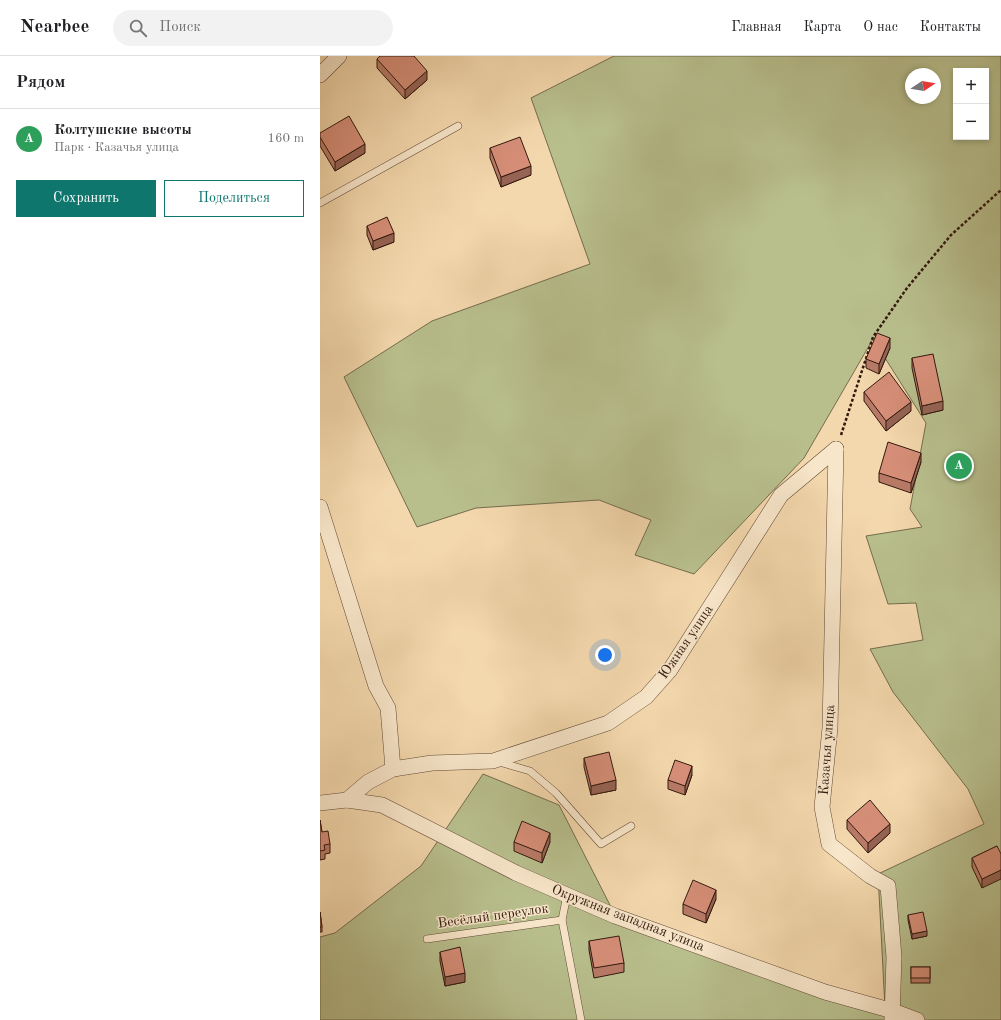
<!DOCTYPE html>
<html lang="ru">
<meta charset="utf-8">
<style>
body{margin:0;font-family:"Old Standard TT",serif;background:#f2f2f2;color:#202124}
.controls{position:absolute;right:12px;top:12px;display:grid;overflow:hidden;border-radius:0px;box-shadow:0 2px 6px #0003}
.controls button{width:36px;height:36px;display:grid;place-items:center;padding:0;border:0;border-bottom:1px solid #e0e0e0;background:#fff;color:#202124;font:20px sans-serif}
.compass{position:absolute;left:585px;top:12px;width:36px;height:36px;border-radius:50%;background:#fff;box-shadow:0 2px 6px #0003;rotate:78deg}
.you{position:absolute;left:285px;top:599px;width:14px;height:14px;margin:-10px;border:3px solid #fff;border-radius:50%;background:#1a73e8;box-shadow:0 0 0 6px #1a73e833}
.badge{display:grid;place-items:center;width:26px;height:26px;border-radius:50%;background:#0f766e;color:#fff;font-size:13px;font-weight:700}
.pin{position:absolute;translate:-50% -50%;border:2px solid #fff;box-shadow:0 1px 4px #0006}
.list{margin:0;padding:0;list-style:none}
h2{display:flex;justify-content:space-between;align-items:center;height:52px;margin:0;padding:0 16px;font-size:17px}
h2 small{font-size:13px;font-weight:400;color:#757577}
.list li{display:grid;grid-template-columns:26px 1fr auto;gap:12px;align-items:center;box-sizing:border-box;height:60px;padding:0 16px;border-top:1px solid #e0e0e0}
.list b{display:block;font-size:15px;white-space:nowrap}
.list p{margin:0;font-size:13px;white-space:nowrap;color:#757577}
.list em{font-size:13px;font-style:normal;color:#757577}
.actions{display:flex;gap:8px;padding:12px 16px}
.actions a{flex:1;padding:9px 0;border:1px solid #0f766e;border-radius:0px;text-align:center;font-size:14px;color:#0f766e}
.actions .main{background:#0f766e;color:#fff}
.icon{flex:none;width:22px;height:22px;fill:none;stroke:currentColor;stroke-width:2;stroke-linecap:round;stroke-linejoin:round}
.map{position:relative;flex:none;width:681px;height:964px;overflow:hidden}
header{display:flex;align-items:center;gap:24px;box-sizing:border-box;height:56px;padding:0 20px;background:#fff;border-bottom:1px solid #e0e0e0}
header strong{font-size:19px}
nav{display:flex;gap:22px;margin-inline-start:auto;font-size:14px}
.search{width:280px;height:36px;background:#f2f2f2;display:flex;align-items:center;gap:10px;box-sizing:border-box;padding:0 14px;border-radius:22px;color:#757577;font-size:15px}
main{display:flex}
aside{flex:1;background:#fff}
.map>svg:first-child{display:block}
.green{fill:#b8bf8d;stroke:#756c4e;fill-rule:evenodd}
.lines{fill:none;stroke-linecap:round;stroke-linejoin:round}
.lane-casing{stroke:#624936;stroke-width:8}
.street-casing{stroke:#624936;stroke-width:16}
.path{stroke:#32190e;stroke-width:2.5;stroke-dasharray:3 2;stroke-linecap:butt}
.lane{stroke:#f8e6ca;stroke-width:7}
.street{stroke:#f8e6ca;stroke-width:15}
.wall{fill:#b87a67;stroke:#32190e}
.shaded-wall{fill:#966354;stroke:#32190e}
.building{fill:#d68e78;stroke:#32190e}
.labels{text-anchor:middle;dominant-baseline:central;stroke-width:3;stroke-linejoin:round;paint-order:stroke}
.street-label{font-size:14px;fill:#32190e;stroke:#f8e6ca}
</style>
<header>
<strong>Nearbee</strong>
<div class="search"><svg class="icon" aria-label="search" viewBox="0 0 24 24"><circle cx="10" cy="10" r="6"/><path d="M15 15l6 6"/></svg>Поиск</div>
<nav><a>Главная</a><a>Карта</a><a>О нас</a><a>Контакты</a></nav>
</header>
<main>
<aside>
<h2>Рядом<small></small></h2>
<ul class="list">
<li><span class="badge" style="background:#2e9e5b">A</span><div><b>Колтушские высоты</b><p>Парк · Казачья улица</p></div><em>160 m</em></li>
</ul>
<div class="actions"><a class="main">Сохранить</a><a>Поделиться</a></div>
</aside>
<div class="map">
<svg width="681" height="964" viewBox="0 0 681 964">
<rect width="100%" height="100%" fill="#f4d8ad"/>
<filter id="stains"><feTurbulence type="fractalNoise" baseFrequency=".005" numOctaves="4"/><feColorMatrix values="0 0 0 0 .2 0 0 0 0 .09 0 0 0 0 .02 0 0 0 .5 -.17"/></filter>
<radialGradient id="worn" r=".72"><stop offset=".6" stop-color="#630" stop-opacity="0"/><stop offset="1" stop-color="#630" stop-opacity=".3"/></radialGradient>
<path class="green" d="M294,0H681V964H0V881L15,877L101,810L163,718L239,749L292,853L565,952L558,818L664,768L648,733L573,636L550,593L603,584L596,547L568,548L546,480L602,471L590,453L606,367L553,283L484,402L374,518L315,499L331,464L279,444L156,452L97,471L24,321L112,265L270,208L211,42ZM636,15H666V81H636ZM591,18H615V42H591Z"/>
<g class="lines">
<g class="lane-casing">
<g id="lane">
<path d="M0,147L138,70"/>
<path d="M179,706L210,715L236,737L281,788L311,770"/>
<path d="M242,864L261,964"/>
<path d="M107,883L242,864L247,839"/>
</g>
</g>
<g class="street-casing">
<g id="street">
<path d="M0,19L19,0"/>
<path d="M516,393L510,672L502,751L509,788L550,820L568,830L574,901L572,963"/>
<path d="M0,451L56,630L68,652L73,713"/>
<path d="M27,744L62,749L196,817L295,860L505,936L573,955L597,964"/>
<path d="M0,747L27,744L48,726L73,713L112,707L173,705L288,667L326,641L350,614L461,439L516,393"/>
</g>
</g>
<path class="path" d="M521,379L553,281L587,232L631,179L681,134"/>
<use href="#lane" class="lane"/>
<use href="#street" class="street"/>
</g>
<g class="wall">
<path d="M57,3L107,24L85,43L57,12Z"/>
<path d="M0,77L45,97L15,115L0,90Z"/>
<path d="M170,92L211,119L181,131L170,102Z"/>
<path d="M47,170L74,186L53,194L47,179Z"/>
<path d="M570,292L559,318L546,312V303Z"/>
<path d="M592,302L623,354L602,359L592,312Z"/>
<path d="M544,336L591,355L566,375L544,345Z"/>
<path d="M601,406L591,437L559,426V417Z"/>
<path d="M264,702L296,734L271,739L264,711Z"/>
<path d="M372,719L365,739L348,733V724Z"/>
<path d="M0,764L2,776L10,788V797L5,798V803L0,804Z"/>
<path d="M527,764L570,777L548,797L527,773Z"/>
<path d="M194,786H230L222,807L194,795Z"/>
<path d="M677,790L662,832L652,811V802Z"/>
<path d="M396,843L386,867L363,858V848Z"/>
<path d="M0,856L2,871V876H0Z"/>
<path d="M588,859L607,880L592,883L588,864Z"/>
<path d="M269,885L304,907V916L274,922L269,894Z"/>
<path d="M120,896L145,926L125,930L120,905Z"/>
<rect x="591" y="911" width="19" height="16"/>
</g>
<g class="shaded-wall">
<path d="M107,15V24L85,43V34Z"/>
<path d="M45,88V97L15,115V106Z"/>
<path d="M211,110V119L181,131V121Z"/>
<path d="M74,177V186L53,194V185Z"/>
<path d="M570,282V292L559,318V308Z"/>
<path d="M623,345V354L602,359V350Z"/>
<path d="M591,346V355L566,375V365Z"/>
<path d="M601,397V406L591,437V427Z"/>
<path d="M372,710V719L365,739V730Z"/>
<path d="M296,724V734L271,739V730Z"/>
<path d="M570,768V777L548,797V787Z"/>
<path d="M230,777V786L222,807V797Z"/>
<path d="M681,814V823L662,832V823Z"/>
<path d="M396,834V843L386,867V858Z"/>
<path d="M607,875V880L592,883V878Z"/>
<path d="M145,917V926L125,930V921Z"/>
</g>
<g class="building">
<path d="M60,0H94L107,15L85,34L57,3Z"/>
<path d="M29,60L45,88L15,106L0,81V77Z"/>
<path d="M200,81L211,110L181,121L170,92Z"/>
<path d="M67,161L74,177L53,185L47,170Z"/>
<path d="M557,277L570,282L559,308L546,303Z"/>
<path d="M613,298L623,345L602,350L592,302Z"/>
<path d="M569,316L591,346L566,365L544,336Z"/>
<path d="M568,386L601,397L591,427L559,417Z"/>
<path d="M289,696L296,724L271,730L264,702Z"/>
<path d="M355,704L372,710L365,730L348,724Z"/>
<path d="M550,744L570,768L548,787L527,764Z"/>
<path d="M0,764L2,776L8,775L10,788L4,789L5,794L0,795Z"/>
<path d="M202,765L230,777L222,797L194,786Z"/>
<path d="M677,790L681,798V814L662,823L652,802Z"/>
<path d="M373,824L396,834L386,858L363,848Z"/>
<path d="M0,856L2,871H0Z"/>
<path d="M603,856L607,875L592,878L588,859Z"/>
<path d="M299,880L304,907L274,912L269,885Z"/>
<path d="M140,891L145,917L125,921L120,896Z"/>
<rect x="591" y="911" width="19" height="11"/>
</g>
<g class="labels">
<g class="street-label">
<text transform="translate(366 586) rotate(-56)">Южная улица</text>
<text transform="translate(507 694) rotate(-86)">Казачья улица</text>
<text transform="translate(173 860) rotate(-8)">Весёлый переулок</text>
<text transform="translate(308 862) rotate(21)">Окружная западная улица</text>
</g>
</g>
<rect width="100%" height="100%" filter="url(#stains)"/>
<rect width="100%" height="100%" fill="url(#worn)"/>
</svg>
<div class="controls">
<button>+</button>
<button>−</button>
</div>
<svg class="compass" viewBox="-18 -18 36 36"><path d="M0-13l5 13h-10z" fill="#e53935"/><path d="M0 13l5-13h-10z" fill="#757577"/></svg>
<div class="you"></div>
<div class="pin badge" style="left:639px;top:410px;background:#2e9e5b">A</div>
</div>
</main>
